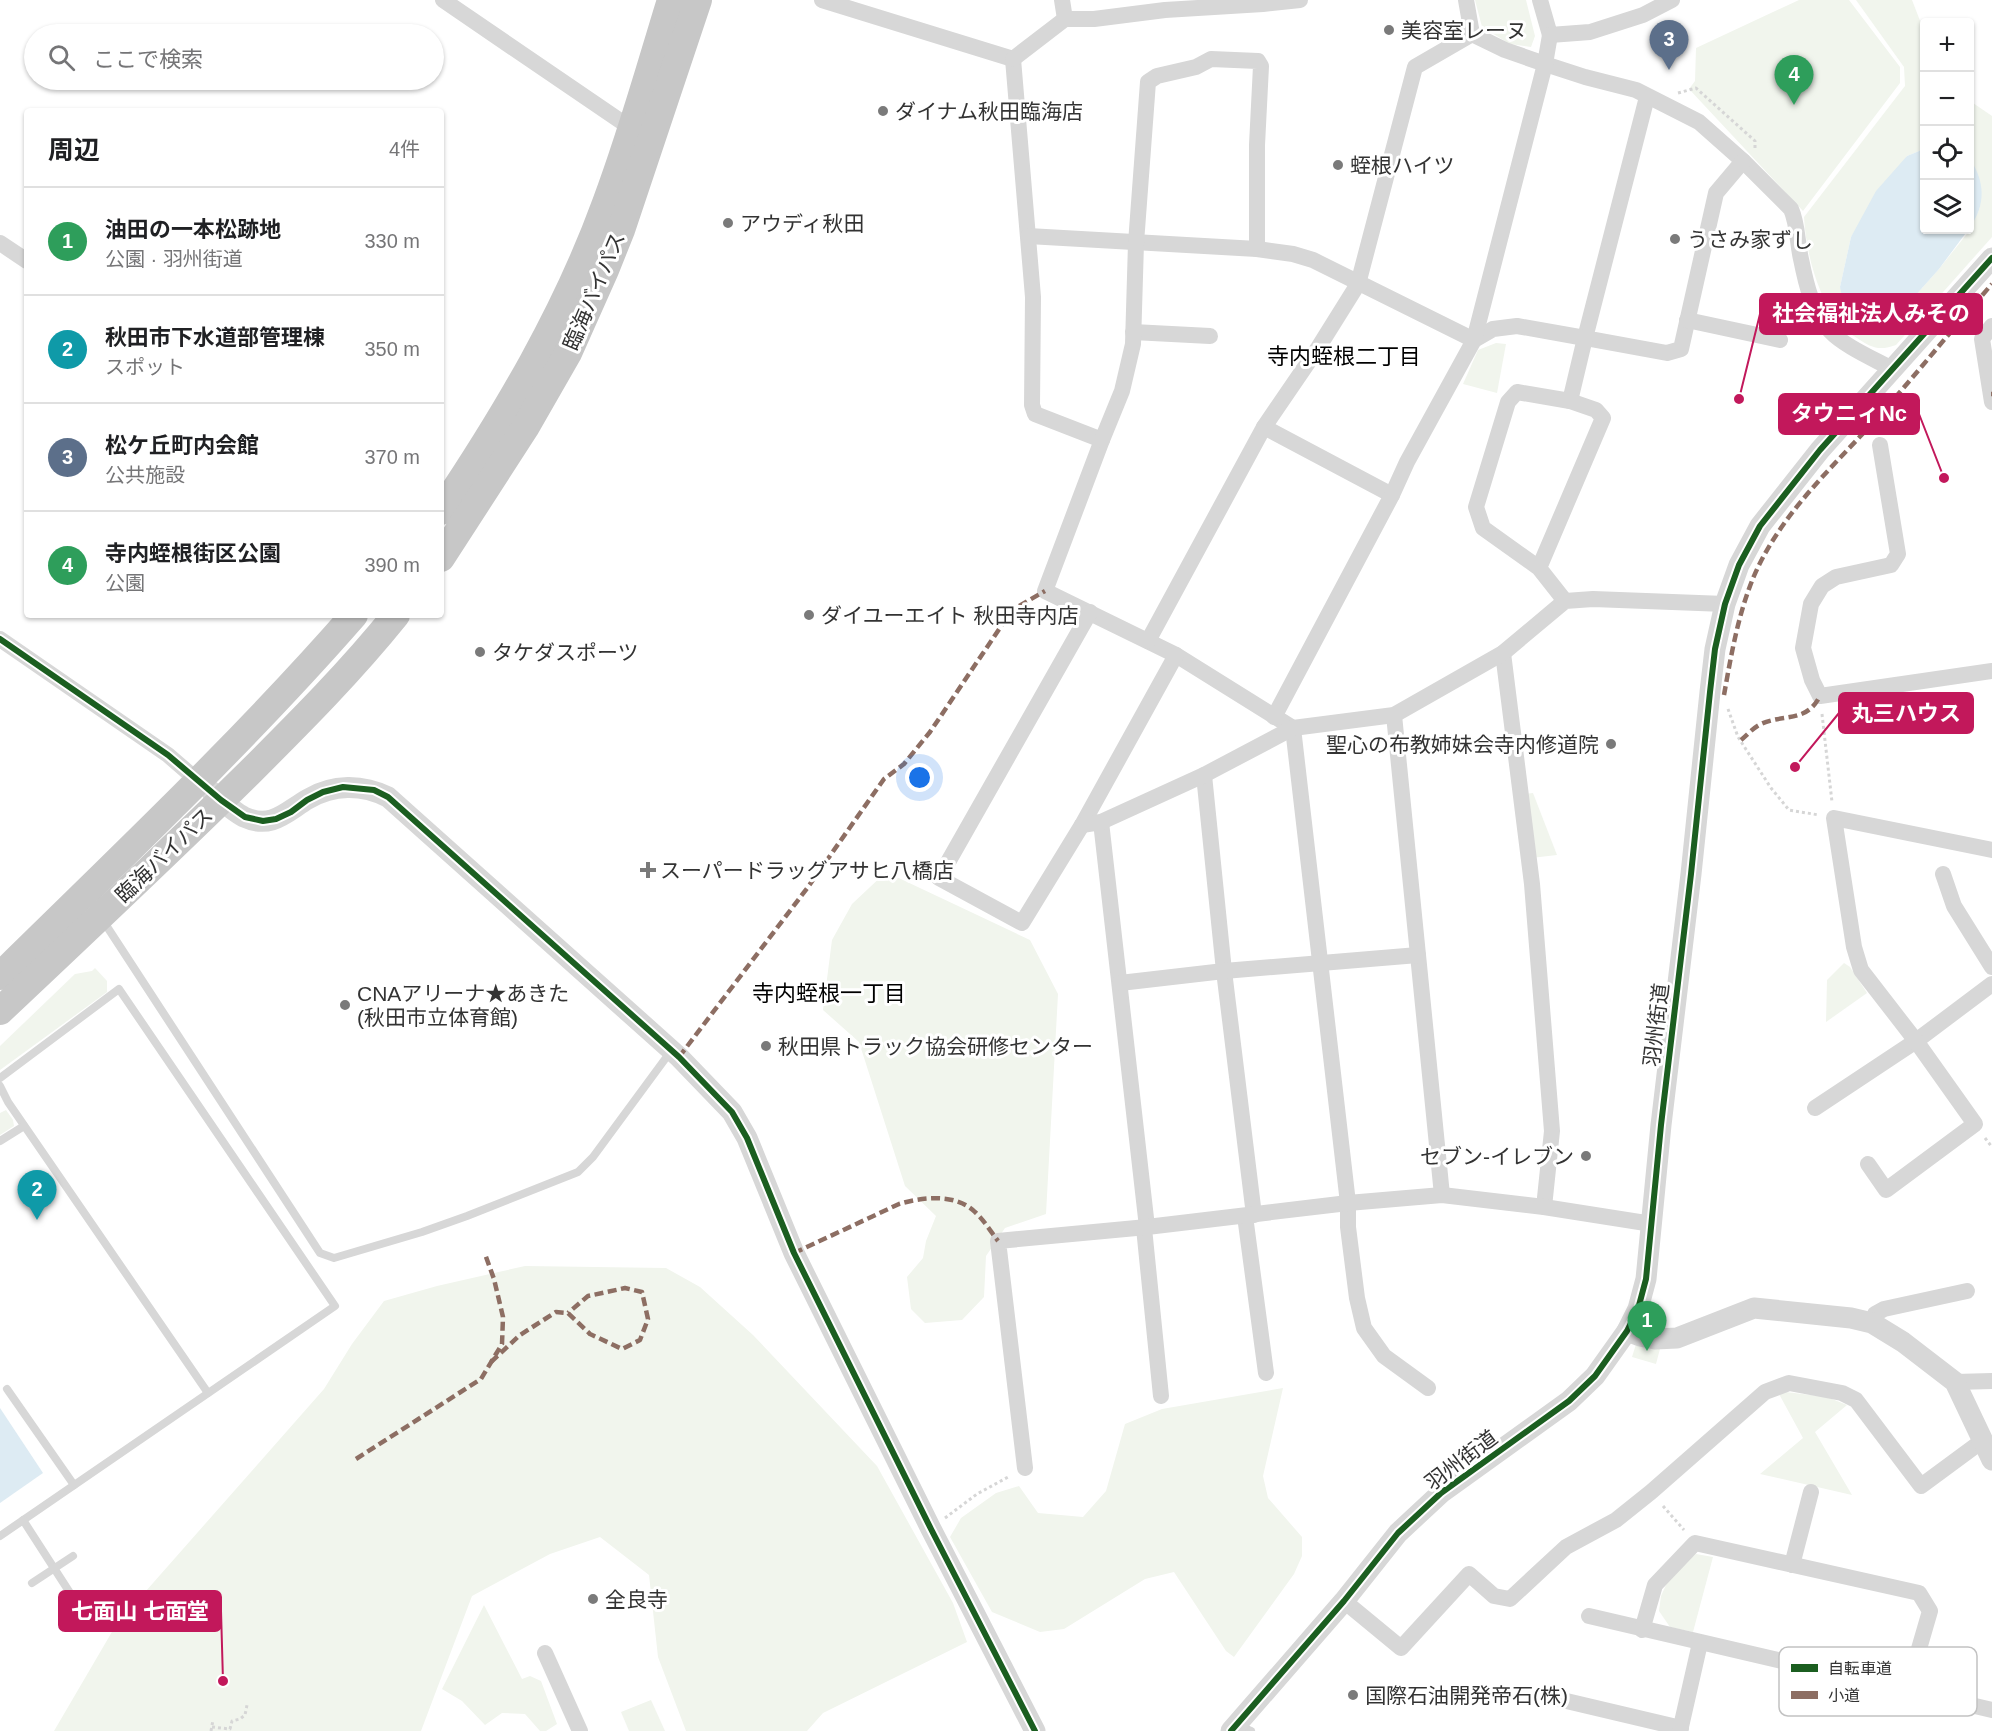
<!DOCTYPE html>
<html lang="ja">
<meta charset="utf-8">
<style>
body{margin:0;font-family:Arial,"Noto Sans JP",sans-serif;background:#f6f6f6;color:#202124}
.controls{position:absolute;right:18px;top:18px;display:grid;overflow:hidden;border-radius:6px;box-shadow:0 2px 4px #0004}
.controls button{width:54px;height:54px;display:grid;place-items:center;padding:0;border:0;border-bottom:2px solid #e0e0e0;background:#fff;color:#202124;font:30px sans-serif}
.you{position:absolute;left:920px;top:778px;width:21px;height:21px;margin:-15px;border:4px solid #fff;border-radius:50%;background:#1a73e8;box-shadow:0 0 0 9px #1a73e833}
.badge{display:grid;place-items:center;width:39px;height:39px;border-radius:50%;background:#0f766e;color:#fff;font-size:20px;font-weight:700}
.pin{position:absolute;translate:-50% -50px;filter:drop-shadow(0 2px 3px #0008)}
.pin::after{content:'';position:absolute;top:32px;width:21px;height:18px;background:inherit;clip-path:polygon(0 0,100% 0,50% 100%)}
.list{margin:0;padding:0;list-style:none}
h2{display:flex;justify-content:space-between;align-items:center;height:78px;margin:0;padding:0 24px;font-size:26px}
h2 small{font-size:20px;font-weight:400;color:#757577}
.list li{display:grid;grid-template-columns:39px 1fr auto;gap:18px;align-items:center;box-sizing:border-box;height:108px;padding:0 24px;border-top:2px solid #e0e0e0}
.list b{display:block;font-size:22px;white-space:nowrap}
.list p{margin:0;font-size:20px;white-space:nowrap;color:#757577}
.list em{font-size:20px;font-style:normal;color:#757577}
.icon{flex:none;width:33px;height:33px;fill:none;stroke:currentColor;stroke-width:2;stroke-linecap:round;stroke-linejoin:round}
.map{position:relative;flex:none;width:1992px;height:1731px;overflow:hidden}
.search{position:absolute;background:#fff;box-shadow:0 2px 4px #0004;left:24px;top:24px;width:420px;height:66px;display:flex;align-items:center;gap:15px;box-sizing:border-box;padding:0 21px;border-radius:33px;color:#757577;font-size:22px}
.panel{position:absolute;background:#fff;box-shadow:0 2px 4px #0004;left:24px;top:108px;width:420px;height:510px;border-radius:6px}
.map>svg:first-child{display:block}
.green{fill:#f1f5ed}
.water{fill:#ddebf3}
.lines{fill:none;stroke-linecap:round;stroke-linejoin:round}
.path{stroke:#d6d6d6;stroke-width:3;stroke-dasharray:3 3;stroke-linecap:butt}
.service{stroke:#d7d7d7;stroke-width:8}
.minor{stroke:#d7d7d7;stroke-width:16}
.tertiary{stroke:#d7d7d7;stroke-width:21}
.trunk{stroke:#c7c7c7;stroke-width:28}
.quiet{stroke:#8d6e63;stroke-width:4.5;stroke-dasharray:9 4.5;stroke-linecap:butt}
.cycleway-casing{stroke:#fff;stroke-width:10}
.cycleway{stroke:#1b5e20;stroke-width:6}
.poi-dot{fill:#7a7a7a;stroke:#fff;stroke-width:2}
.labels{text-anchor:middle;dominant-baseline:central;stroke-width:6;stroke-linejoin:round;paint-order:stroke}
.poi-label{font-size:21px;fill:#333;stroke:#fff;text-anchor:start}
.street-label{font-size:21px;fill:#333;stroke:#fff}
.neighbourhood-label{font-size:22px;fill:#000;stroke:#fff}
.key{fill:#fff;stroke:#c2c2c2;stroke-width:1.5}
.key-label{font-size:16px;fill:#333}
.leader{fill:none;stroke:#c2185b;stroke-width:2}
.callout-dot{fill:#c2185b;stroke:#fff;stroke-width:2}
.callout{fill:#c2185b;stroke:#c2185b;stroke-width:2}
.callout-label{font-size:22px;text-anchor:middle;font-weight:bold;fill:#fff}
</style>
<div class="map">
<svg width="1992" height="1731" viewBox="0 0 1992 1731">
<rect width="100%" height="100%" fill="#fff"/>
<g class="green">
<path d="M1475,0H1526L1535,36L1531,47L1510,44L1482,27Z"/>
<path d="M1799,0H1849L1900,67V83L1803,211L1689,89L1695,81L1696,48Z"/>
<path d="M1856,0H1912L1924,31V149L1907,156L1851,237L1840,287L1863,328H1879L1898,315L1939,269L1970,230L1972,223L1971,160L1970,159V98L1973,103L1992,116V237L1896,345C1880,351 1871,348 1857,338C1851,334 1843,330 1839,324C1817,294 1806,253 1804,217L1905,86L1904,67Z"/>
<path d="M1496,343L1506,344L1497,393L1463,384L1478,350Z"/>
<path d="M1533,793L1557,855L1531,858L1524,794Z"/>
<path d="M886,872L1030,940L1058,994L1046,1214L1005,1228L986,1256L984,1297L962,1320L925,1323L911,1309L907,1277L923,1258L926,1241L936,1216L905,1186L859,1042L823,1010L832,940L852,904Z"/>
<path d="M1844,963L1850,967L1867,993L1826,1022L1827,980Z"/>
<path d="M95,968L107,981V992L0,1070V1046L75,974L92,971Z"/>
<path d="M6,1110L13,1120L14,1126L0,1135V1113Z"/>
<path d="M525,1266L666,1268L700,1287L753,1335L877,1466L953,1603L967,1642L823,1713L807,1731H686L658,1657L649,1575L600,1537L550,1554L472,1596L421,1731H54L116,1625L324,1389L352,1344L384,1301L437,1286Z"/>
<path d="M1638,1338L1661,1345L1656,1364L1632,1357Z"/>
<path d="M1283,1388L1263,1476L1268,1498L1302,1537V1556L1294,1574L1234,1657L1226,1651L1174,1572L1145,1579L1064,1629L1040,1632L992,1612L950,1537L961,1518L996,1493L1019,1486L1038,1513L1083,1517L1106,1491L1125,1424L1162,1409Z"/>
<path d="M1786,1392L1827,1397L1847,1405L1815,1432L1852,1495L1760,1474L1803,1438L1779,1394Z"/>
<path d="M1696,1554L1713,1557L1693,1632L1670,1627L1659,1611L1661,1596L1671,1574Z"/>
<path d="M484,1605L522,1679L530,1676L541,1681L557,1724L546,1731H540L525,1714L502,1713L485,1725L462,1701L442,1689Z"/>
<path d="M651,1700L665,1731H629L621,1712Z"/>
</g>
<g class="water">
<path d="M1924,149V230H1968L1939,269L1898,315L1879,328H1863L1845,311L1840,287L1851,237L1876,191L1907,156Z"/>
<path d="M1970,159C1985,182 1986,204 1970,227Z"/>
<path d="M0,1408L43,1473L0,1503Z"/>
</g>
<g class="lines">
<g class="path">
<path d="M1678,93L1696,88L1755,141V150"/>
<path d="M1728,709L1738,737L1771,788L1789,810L1819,815"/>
<path d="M1822,714L1832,802"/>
<path d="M1985,1138L1992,1147"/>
<path d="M1663,1506L1684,1530"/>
<path d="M945,1518L977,1494L1010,1476"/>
<path d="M212,1727L230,1729L232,1721L240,1719L245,1715L247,1705"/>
<path d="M211,1731L213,1720"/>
</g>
<g class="service">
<path d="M102,919L320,1253L334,1258L422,1232L467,1216L578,1172L593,1157L671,1051"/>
<path d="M0,1078L119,989L335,1306L0,1536"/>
<path d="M0,1086L8,1102L208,1393"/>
<path d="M0,1141L24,1126"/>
<path d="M7,1389L74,1485"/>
<path d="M23,1520L72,1596"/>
<path d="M32,1583L73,1556"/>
<path d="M1237,1725L1251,1731"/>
</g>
<g class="minor">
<path d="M443,0L638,133"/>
<path d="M822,0L1013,59"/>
<path d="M1062,0L1065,19"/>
<path d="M1466,0L1472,34"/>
<path d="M1540,0L1550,35L1590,32L1643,15L1672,0"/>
<path d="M1472,34L1505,50L1545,64L1585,77L1636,90L1699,122L1743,161L1791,209C1798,225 1797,242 1801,259C1806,284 1812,311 1830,331C1844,346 1874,359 1892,369"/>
<path d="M1013,59L1033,297L1032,405L1035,414L1102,440L1045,591L1176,655L1293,728"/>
<path d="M1013,59L1065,19H1094L1165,10L1263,4L1300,0"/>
<path d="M1647,97L1585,338L1667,353L1681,349L1716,193L1743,161"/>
<path d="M1028,236L1257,249L1293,254L1313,260L1474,340"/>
<path d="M0,243L27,261"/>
<path d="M1687,320L1780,340"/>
<path d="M1992,326L1982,339L1992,402"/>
<path d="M1133,332L1210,336"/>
<path d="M1474,340L1493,329L1517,326L1585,338L1570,401"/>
<path d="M1264,427L1392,495"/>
<path d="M1102,440L1122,391L1133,344L1136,243L1148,82L1157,76L1196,67L1211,59L1258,61L1261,66L1257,145V249"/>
<path d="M1880,445L1898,554L1891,565L1836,577L1822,586L1811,604L1803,648L1812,680L1820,696L1992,671"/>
<path d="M1539,568L1483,528L1476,507L1508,402L1517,392L1570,401L1596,410L1603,418L1539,568L1565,601"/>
<path d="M1090,612L939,878L1022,923L1082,825L1176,655"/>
<path d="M0,639L168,755L198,781"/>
<path d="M1148,641L1264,427L1318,348L1358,284L1415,67L1472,34"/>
<path d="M1503,653L1532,884L1552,1131L1544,1207"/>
<path d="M1394,715L1442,1195"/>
<path d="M1274,717L1392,495L1407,462L1474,340L1545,64L1550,35"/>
<path d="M1293,728L1348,1203V1227L1357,1298L1364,1328L1384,1356L1428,1388"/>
<path d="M1204,775L1224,971L1254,1215"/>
<path d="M1101,822L1147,1227"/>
<path d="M1082,825L1101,822L1204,775L1293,728L1394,715L1503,653L1565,601L1593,599L1725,604"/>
<path d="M1943,874L1954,906L1992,967"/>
<path d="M1120,983L1224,971L1418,955"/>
<path d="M1815,1108L1916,1041L1992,984"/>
<path d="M1868,1164L1886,1190L1975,1124L1916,1041L1861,970L1854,947L1834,818L1992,850"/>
<path d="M1245,1216L1266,1373"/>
<path d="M1144,1228L1161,1396"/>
<path d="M1872,1323L1875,1314L1884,1309L1967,1291"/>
<path d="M1955,1382L1992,1381"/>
<path d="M1025,1468L998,1241L1147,1227L1348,1203L1442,1195L1544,1207L1652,1224"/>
<path d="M1792,1565L1811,1492"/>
<path d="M1344,1601L1401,1648L1469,1574L1494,1596L1510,1599L1566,1547L1616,1520L1651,1492L1765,1392L1789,1383L1842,1393L1856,1400L1921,1486L1982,1441"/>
<path d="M1589,1616L1992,1710"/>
<path d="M1642,1630L1655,1585L1695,1543L1919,1593L1930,1611L1907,1690"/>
<path d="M545,1653L580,1731"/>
<path d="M1558,1699L1681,1728"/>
<path d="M1680,1731L1700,1643"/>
</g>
<g class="tertiary">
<path d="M211,791C221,800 232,811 244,817C272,830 287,811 308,799C333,784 362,784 388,797L679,1057L732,1112L747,1138L794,1253L931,1529L1035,1731"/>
<path d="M1627,1331L1640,1336L1655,1339L1677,1338L1754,1308L1851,1318L1872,1323L1903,1342L1955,1382L1992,1460"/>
<path d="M1231,1731L1344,1601L1398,1533L1441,1493L1569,1401L1595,1376L1627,1331L1638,1309L1646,1279L1661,1125L1691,874L1710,692L1715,649L1725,604L1739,565L1760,526L1820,450L1992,258"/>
</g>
<g class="trunk">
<path d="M441,511C506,414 566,313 606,203C631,137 650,68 671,0"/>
<path d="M441,558L525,428L568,353L605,270L621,230L698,0"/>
<path d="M0,976C120,858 243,742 354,615"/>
<path d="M0,1011C84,932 168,853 250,772C301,721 351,671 396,615"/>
</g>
<g class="quiet">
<path d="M1991,394H1992"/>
<path d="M1724,695C1731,656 1738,614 1754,576C1781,513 1834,466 1880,415C1918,372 1954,327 1992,284"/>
<path d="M1741,740C1746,736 1752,729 1759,725C1782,713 1806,724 1820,696"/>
<path d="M679,1057L808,887L884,779L904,764L930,732L1012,610L1045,591"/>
<path d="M794,1253L899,1204C922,1197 956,1193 975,1212C984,1220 991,1232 998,1241"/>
<path d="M491,1362L520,1335L556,1312L568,1313L590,1334L622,1349L640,1340L648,1319L642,1292L625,1288L588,1296L568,1313"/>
<path d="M356,1459L481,1379L502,1344L503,1317L494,1279L485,1254"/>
</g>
<g class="cycleway-casing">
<g id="cycleway">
<path d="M0,639L168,755L221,800L245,817L263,821L276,819L291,812L307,800L323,792L343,787L374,790L388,797L679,1057L732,1112L747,1138L794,1253L931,1529L1035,1731"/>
<path d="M1231,1731L1344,1601L1398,1533L1441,1493L1569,1401L1595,1376L1627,1331L1638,1309L1646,1279L1661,1125L1691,874L1710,692L1715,649L1725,604L1739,565L1760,526L1820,450L1992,258"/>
</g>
</g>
<use href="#cycleway" class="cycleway"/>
</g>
<g class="poi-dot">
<circle cx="1389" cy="30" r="6"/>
<circle cx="883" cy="111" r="6"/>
<circle cx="1338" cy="165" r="6"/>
<circle cx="728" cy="223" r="6"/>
<circle cx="1675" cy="239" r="6"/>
<circle cx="809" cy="615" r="6"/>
<circle cx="480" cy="652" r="6"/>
<circle cx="1611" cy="744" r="6"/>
<path d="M645 861h6v6h6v6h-6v6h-6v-6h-6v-6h6z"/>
<circle cx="345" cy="1005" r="6"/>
<circle cx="766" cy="1046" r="6"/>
<circle cx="1586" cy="1156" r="6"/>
<circle cx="593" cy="1599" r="6"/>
<circle cx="1353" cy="1695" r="6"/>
</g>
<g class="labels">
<g class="poi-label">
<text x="1401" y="30">美容室レーヌ</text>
<text x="895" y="111">ダイナム秋田臨海店</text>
<text x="1350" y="165">蛭根ハイツ</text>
<text x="740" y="223">アウディ秋田</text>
<text x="1687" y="239">うさみ家ずし</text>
<text x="821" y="615">ダイユーエイト 秋田寺内店</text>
<text x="492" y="652">タケダスポーツ</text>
<text x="1599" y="744" text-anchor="end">聖心の布教姉妹会寺内修道院</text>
<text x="660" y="870">スーパードラッグアサヒ八橋店</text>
<text x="357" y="993">CNAアリーナ★あきた<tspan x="357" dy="24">(秋田市立体育館)</tspan></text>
<text x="778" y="1046">秋田県トラック協会研修センター</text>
<text x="1574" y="1156" text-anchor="end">セブン-イレブン</text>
<text x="605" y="1599">全良寺</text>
<text x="1365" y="1695">国際石油開発帝石(株)</text>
</g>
<g class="street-label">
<text transform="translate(594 291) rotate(-67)">臨海バイパス</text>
<text transform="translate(164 855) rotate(-44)">臨海バイパス</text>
<text transform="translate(1656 1025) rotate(-83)">羽州街道</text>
<text transform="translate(1461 1460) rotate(-37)">羽州街道</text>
</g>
<g class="neighbourhood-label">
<text x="1344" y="356">寺内蛭根二丁目</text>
<text x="829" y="993">寺内蛭根一丁目</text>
</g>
</g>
<rect x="1779" y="1647" width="198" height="69" rx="9" class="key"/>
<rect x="1791" y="1664" width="27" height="8" fill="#1b5e20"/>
<rect x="1791" y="1691" width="27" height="8" fill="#8d6e63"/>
<g class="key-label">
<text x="1828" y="1674">自転車道</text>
<text x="1828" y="1701">小道</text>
</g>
<path class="leader" d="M1739 399L1760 314M1944 478L1919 414M1795 767L1839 713M223 1681L221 1611"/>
<g class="callout-dot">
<circle cx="1739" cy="399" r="6"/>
<circle cx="1944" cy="478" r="6"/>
<circle cx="1795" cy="767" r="6"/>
<circle cx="223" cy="1681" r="6"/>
</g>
<g class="callout">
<rect x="1760" y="294" width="222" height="40" rx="6"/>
<rect x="1779" y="394" width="140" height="40" rx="6"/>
<rect x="1839" y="693" width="134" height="40" rx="6"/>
<rect x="59" y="1591" width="162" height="40" rx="6"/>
</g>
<g class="callout-label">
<text x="1871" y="321">社会福祉法人みその</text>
<text x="1849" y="421">タウニィNc</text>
<text x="1906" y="721">丸三ハウス</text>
<text x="140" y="1619">七面山 七面堂</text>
</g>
</svg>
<div class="controls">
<button>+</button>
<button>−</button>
<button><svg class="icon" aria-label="locate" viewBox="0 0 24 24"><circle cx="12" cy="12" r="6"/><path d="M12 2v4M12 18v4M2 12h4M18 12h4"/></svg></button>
<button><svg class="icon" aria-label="layers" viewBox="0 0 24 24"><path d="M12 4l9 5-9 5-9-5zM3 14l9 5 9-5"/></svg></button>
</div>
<div class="you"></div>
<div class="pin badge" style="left:1647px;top:1351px;background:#2e9e5b">1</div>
<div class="pin badge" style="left:37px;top:1220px;background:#0f9aa8">2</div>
<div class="pin badge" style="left:1669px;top:70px;background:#5c6f8a">3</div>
<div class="pin badge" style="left:1794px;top:105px;background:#2e9e5b">4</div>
<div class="search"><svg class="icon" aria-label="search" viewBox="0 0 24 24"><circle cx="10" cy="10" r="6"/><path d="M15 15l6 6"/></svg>ここで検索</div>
<section class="panel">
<h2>周辺<small>4件</small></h2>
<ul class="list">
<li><span class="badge" style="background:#2e9e5b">1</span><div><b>油田の一本松跡地</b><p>公園 · 羽州街道</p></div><em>330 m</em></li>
<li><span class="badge" style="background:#0f9aa8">2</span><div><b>秋田市下水道部管理棟</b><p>スポット</p></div><em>350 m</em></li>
<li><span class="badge" style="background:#5c6f8a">3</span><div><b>松ケ丘町内会館</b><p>公共施設</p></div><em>370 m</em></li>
<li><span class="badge" style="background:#2e9e5b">4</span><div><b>寺内蛭根街区公園</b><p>公園</p></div><em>390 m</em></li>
</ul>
</section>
</div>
